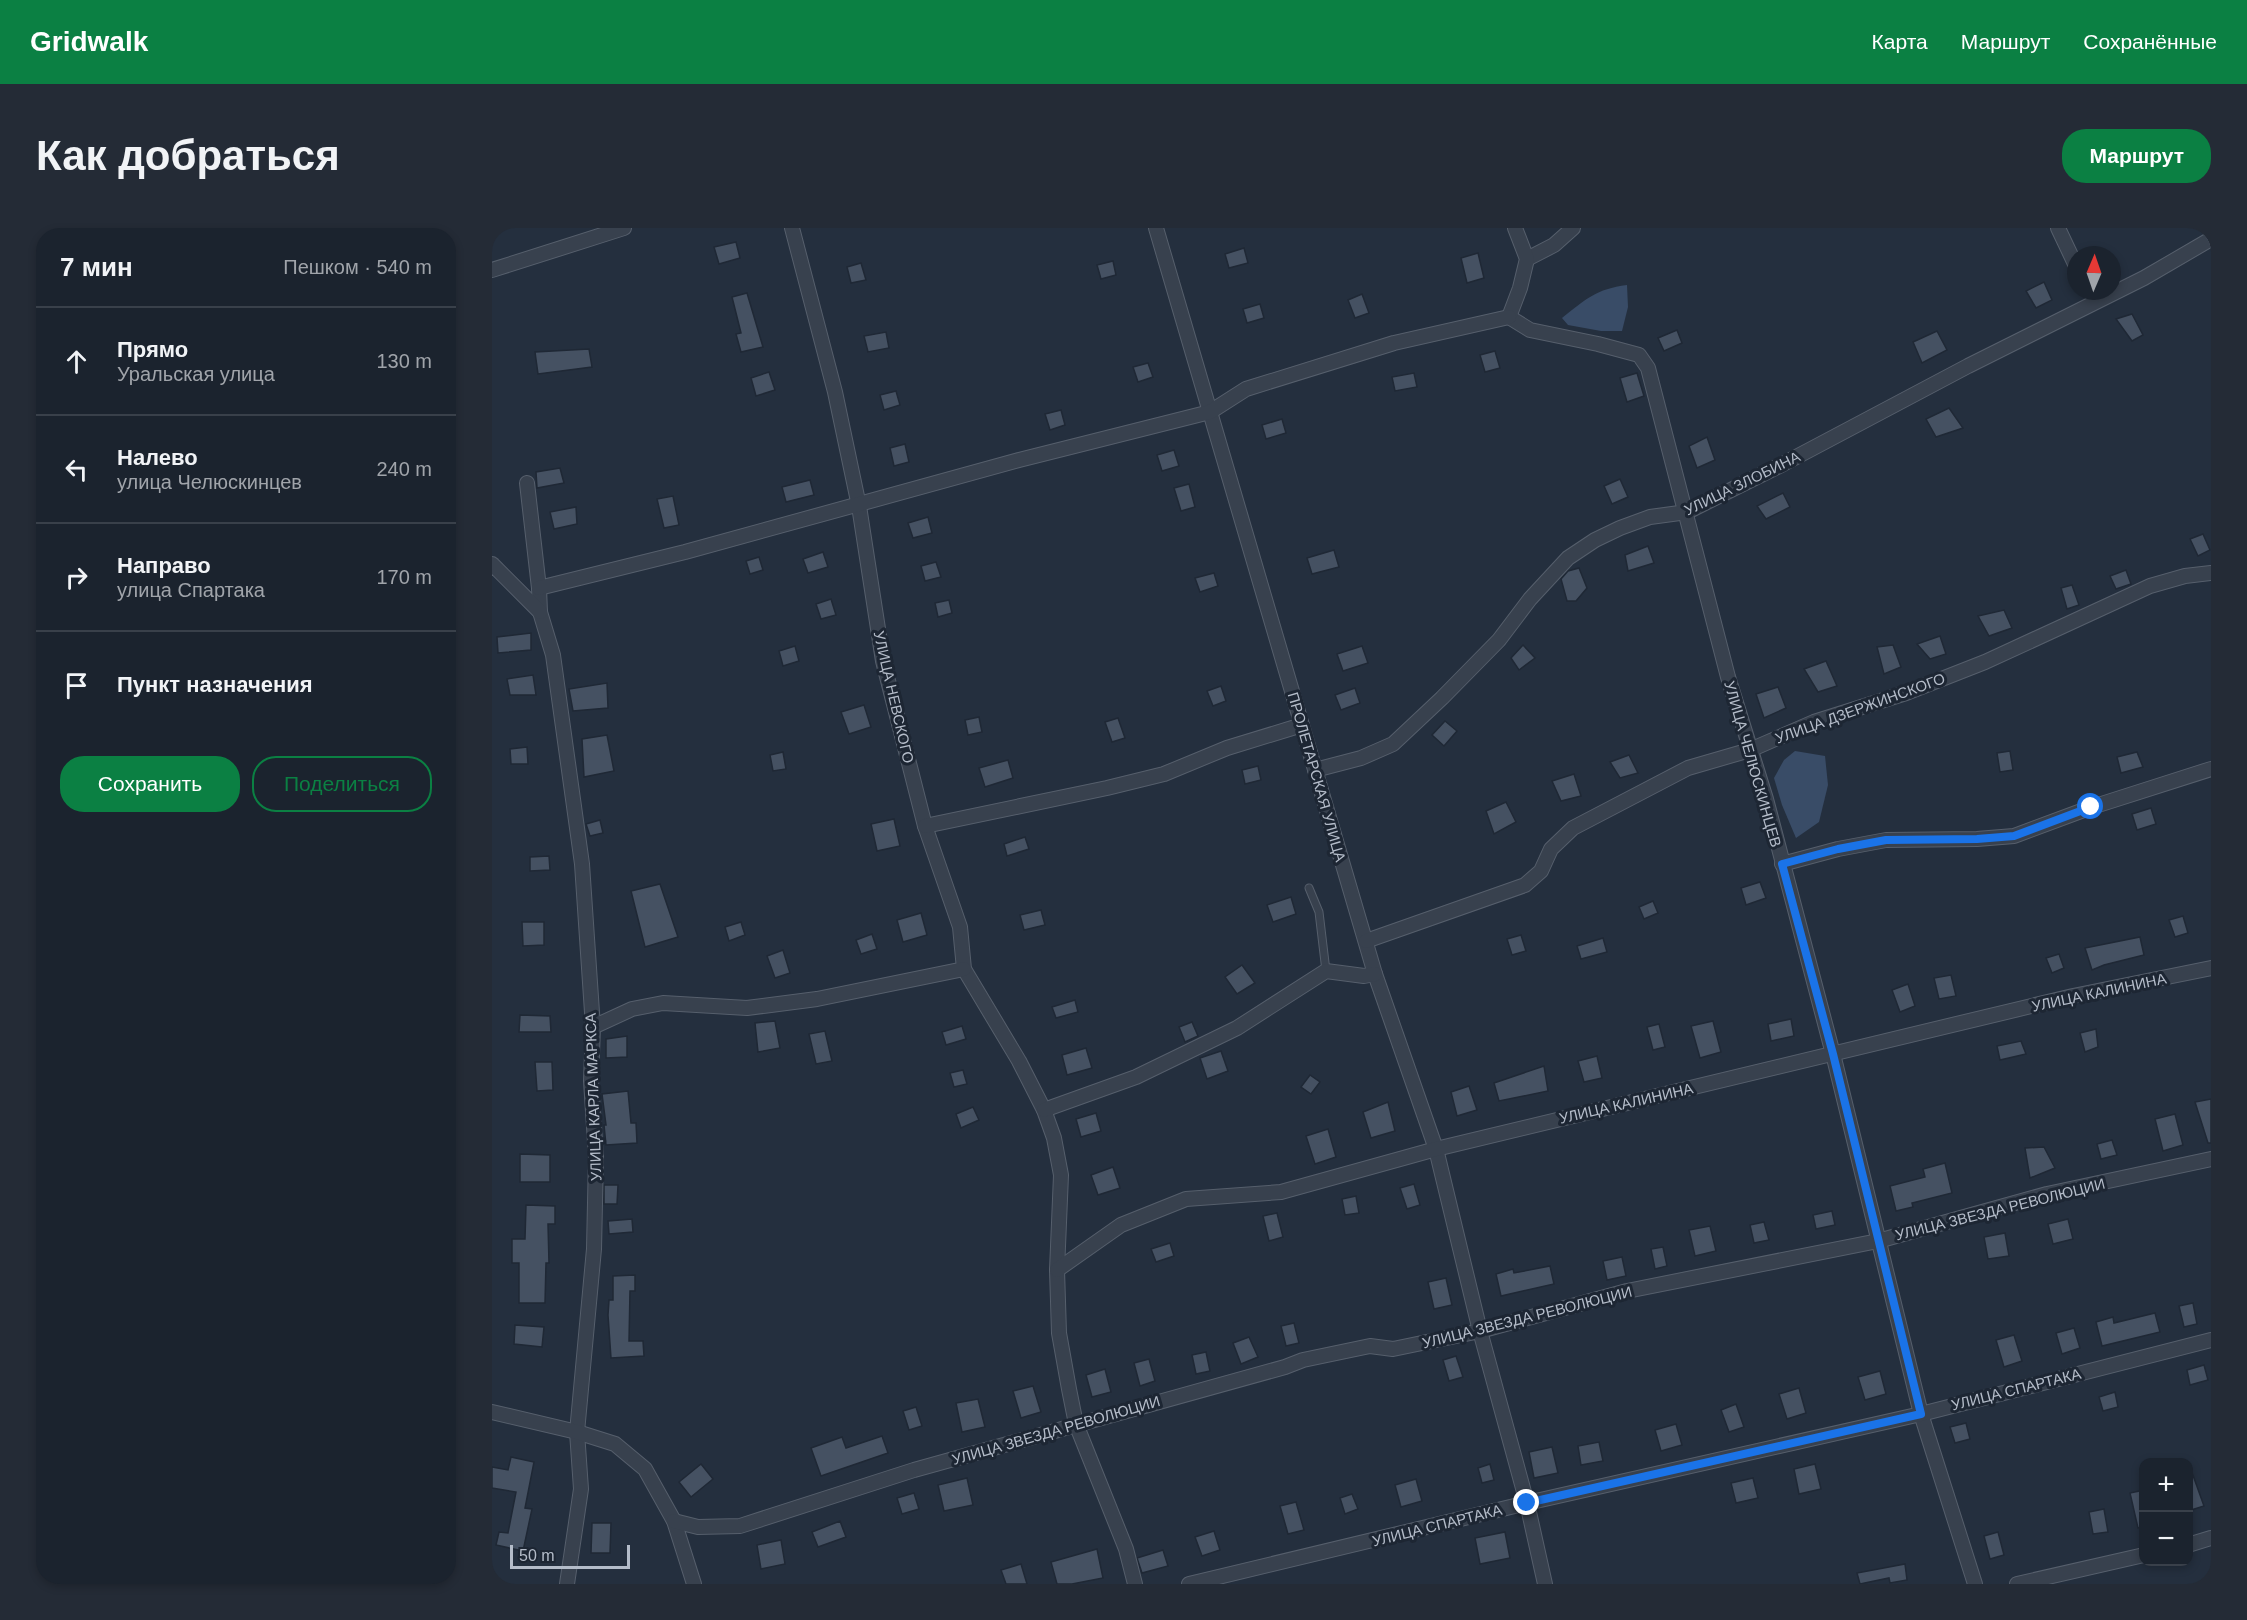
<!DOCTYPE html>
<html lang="ru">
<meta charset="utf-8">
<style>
body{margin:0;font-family:Helvetica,sans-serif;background:#242b36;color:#f1f3f6}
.controls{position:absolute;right:18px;bottom:18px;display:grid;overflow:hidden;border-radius:12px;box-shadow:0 3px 9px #0003}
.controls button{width:54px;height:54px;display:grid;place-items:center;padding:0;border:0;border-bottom:2px solid #39404a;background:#1b232e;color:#f1f3f6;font:30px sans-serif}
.compass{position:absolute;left:1575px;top:18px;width:54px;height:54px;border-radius:50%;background:#1b232e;box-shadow:0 3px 9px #0003;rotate:2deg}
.scale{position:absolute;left:18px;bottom:15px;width:120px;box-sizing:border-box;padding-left:6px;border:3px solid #b4bcc9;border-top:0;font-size:16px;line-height:21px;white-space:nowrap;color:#b4bcc9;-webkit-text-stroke:4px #1d2633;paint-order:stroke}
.stop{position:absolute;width:18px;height:18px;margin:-14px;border:4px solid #1a73e8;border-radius:50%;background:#fff}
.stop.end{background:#1a73e8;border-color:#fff;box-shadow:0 2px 6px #0008}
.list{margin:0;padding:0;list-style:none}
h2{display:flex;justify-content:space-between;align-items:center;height:78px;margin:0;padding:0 24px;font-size:26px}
h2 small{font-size:20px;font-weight:400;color:#a0a4aa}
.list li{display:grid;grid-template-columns:39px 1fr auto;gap:18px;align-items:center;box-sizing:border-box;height:108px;padding:0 24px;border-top:2px solid #39404a}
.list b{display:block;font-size:22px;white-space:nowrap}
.list p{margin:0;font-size:20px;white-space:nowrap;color:#a0a4aa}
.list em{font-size:20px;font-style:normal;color:#a0a4aa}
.actions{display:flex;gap:12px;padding:18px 24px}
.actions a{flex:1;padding:14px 0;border:2px solid #0b8043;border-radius:24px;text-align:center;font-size:21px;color:#0b8043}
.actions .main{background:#0b8043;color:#fff}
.icon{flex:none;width:33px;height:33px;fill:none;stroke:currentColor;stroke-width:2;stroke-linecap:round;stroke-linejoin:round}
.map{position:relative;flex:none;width:1719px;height:1356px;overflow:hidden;border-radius:24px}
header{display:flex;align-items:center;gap:36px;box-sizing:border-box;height:84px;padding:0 30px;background:#0b8043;color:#fff}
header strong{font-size:28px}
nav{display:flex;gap:33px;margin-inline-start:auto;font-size:21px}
.intro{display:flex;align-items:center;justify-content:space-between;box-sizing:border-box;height:144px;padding:0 36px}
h1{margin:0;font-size:42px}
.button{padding:15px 27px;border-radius:24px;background:#0b8043;color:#fff;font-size:21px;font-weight:700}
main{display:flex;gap:36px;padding:0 36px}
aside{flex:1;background:#1b232e;border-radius:24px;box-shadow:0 3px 9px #0003}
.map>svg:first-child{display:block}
.water{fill:#394c67}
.building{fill:#455162;stroke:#1f2835;stroke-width:1.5}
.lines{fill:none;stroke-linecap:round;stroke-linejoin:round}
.lane-casing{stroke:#565f6c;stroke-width:9}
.street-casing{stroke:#565f6c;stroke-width:16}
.lane{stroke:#38414e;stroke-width:7}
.street{stroke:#38414e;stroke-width:14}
.route{stroke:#1a73e8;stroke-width:8}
.labels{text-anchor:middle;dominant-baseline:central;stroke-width:6;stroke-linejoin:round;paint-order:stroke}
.street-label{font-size:15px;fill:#b4bcc9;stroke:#1d2633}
</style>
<header>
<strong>Gridwalk</strong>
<nav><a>Карта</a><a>Маршрут</a><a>Сохранённые</a></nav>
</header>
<div class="intro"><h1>Как добраться</h1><a class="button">Маршрут</a></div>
<main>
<aside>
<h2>7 мин<small>Пешком · 540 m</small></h2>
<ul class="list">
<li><svg class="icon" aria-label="ahead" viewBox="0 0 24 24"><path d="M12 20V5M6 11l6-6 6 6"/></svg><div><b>Прямо</b><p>Уральская улица</p></div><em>130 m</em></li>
<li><svg class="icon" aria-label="left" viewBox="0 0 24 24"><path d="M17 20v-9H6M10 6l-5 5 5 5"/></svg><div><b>Налево</b><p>улица Челюскинцев</p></div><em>240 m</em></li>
<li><svg class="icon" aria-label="right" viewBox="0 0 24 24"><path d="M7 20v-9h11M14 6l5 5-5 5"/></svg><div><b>Направо</b><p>улица Спартака</p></div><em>170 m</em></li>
<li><svg class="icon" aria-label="arrive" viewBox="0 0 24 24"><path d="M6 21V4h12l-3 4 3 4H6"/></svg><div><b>Пункт назначения</b></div></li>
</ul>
<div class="actions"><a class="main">Сохранить</a><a>Поделиться</a></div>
</aside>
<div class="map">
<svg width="1719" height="1356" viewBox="0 0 1719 1356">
<rect width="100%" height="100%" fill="#242f3e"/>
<g class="water">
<path d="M1135,57L1136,79L1130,103H1109L1076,97L1070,90C1094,71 1104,61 1135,57Z"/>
<path d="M1303,523L1333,528L1336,557L1327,594L1304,610L1290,577L1282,550L1292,532Z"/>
</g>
<g class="building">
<path d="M244,14L248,30L227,36L222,19Z"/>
<path d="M752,20L756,35L737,40L733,26Z"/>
<path d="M986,25L992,50L975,55L969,30Z"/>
<path d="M621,33L624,47L609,51L605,37Z"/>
<path d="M369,35L374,52L359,55L355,39Z"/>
<path d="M1552,54L1560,72L1544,80L1534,63Z"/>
<path d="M255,65L271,119L249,124L244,106L249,105L240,69Z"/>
<path d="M870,66L877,85L863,90L856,72Z"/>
<path d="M768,76L772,90L755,95L751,81Z"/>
<path d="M1640,86L1651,107L1640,113L1624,91Z"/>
<path d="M1185,102L1190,115L1172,123L1166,110Z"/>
<path d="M1445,103L1455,122L1430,135L1421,114Z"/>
<path d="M394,104L397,120L376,124L372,108Z"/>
<path d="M97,121L100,139L46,146L43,124Z"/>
<path d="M1003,123L1008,140L993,144L988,127Z"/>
<path d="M656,135L661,149L646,154L641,139Z"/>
<path d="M277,144L283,162L264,168L259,150Z"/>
<path d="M922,145L925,159L903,163L900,149Z"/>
<path d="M1145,145L1152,168L1135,174L1128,150Z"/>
<path d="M404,163L408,177L392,182L388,167Z"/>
<path d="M1457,180L1471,200L1444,209L1434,191Z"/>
<path d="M569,182L573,197L558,202L553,186Z"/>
<path d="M790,191L794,205L774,211L770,197Z"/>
<path d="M1215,209L1223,232L1205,240L1197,218Z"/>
<path d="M413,216L417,234L402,238L398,220Z"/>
<path d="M682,222L687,238L670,243L665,227Z"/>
<path d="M68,240L72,255L45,260L44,244Z"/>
<path d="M1128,251L1136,269L1120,276L1112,258Z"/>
<path d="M318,252L322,267L294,274L290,259Z"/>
<path d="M697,256L703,279L689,283L682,260Z"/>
<path d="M1291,265L1298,279L1274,291L1265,278Z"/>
<path d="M181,268L187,297L172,300L165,271Z"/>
<path d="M84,279L85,296L62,301L58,284Z"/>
<path d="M436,289L440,305L421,310L416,295Z"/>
<path d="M1711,306L1718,322L1706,328L1698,311Z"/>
<path d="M1156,318L1162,335L1136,343L1133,327Z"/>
<path d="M842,322L847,339L820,346L815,330Z"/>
<path d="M331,324L336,339L316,345L311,331Z"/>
<path d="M267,329L271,342L258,346L254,333Z"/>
<path d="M444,334L449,349L433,353L429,338Z"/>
<path d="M1087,340L1095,360L1084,373H1075L1069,351L1076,343Z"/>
<path d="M1634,342L1639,356L1624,361L1618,348Z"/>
<path d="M722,345L726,358L708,364L703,350Z"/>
<path d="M1580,357L1587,377L1575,381L1569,360Z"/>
<path d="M339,371L344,387L329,391L324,376Z"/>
<path d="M457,372L460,385L446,389L443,375Z"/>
<path d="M1512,382L1520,400L1497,408L1486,388Z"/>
<path d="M39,405V422L6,425L5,409Z"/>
<path d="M1448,408L1454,426L1438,431L1425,416Z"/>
<path d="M1031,417L1043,430L1027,442L1019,430Z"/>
<path d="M1401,417L1409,439L1392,446L1385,419Z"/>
<path d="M303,418L307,433L291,438L287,423Z"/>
<path d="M870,418L876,435L851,443L845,426Z"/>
<path d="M1334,433L1345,458L1326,464L1312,441Z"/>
<path d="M41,447L44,467H18L15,451Z"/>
<path d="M115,455L116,480L81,483L77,461Z"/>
<path d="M729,458L734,473L721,478L715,463Z"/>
<path d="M1286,459L1294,480L1272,490L1264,466Z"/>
<path d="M863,460L868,475L849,482L843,467Z"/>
<path d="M372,477L379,499L357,506L349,484Z"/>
<path d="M487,489L490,504L476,507L473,492Z"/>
<path d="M626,490L633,510L620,514L613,494Z"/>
<path d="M953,493L965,503L952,518L940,507Z"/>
<path d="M115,507L122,543L92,549L90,511Z"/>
<path d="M35,519L36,536H19L18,521Z"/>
<path d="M1518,523L1521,542L1508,544L1505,525Z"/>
<path d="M291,524L294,541L281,543L278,527Z"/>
<path d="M1645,524L1651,539L1629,545L1625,529Z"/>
<path d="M1137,527L1146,545L1128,550L1118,534Z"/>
<path d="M516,532L521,550L493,559L487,540Z"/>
<path d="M766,538L769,552L753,556L750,542Z"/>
<path d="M1082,546L1089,568L1069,573L1060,553Z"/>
<path d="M1014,574L1024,594L1002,606L994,583Z"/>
<path d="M1659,580L1664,596L1645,602L1640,586Z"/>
<path d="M402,591L408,618L385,623L379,596Z"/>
<path d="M108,592L111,605L98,608L94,596Z"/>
<path d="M533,609L537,621L515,628L512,616Z"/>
<path d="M57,628L58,642L38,643V629Z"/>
<path d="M1268,654L1274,670L1254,677L1249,660Z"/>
<path d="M168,656L186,709L153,719L139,663Z"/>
<path d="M799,669L804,686L781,694L775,677Z"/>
<path d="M1161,673L1166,685L1152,691L1147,679Z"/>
<path d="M549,682L553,697L532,702L528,687Z"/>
<path d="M429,685L435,707L411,714L405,692Z"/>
<path d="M1691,688L1696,705L1683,709L1677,692Z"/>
<path d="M30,694H52V717L31,718Z"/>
<path d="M249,694L253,707L237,713L233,699Z"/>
<path d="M380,706L385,721L369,726L364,712Z"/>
<path d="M1029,707L1034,723L1020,727L1015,711Z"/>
<path d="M1648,709L1652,727L1612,737L1600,742L1593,720Z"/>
<path d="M1111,710L1115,724L1089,731L1085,718Z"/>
<path d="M291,722L298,745L283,750L275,728Z"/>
<path d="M1567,726L1572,740L1560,745L1554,730Z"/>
<path d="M750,737L763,755L745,766L733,749Z"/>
<path d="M1459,747L1464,768L1447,771L1442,750Z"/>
<path d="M1416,756L1423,778L1408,784L1400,762Z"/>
<path d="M583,772L586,784L564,790L560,779Z"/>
<path d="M28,787L58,788L59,804H27Z"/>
<path d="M1299,791L1302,808L1279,813L1276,796Z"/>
<path d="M283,793L288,820L266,824L263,795Z"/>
<path d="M1221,793L1229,824L1208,830L1199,798Z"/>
<path d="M700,794L706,808L693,814L687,799Z"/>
<path d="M1167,796L1173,819L1161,822L1155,799Z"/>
<path d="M470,798L474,811L454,817L450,804Z"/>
<path d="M1604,801L1606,819L1593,824L1588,805Z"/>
<path d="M333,803L340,833L324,836L317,806Z"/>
<path d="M135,808V829L114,830V811Z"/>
<path d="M1529,813L1534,826L1508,832L1505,818Z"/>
<path d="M594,820L600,840L575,847L570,827Z"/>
<path d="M729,823L736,843L715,851L708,830Z"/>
<path d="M1105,828L1110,850L1092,854L1086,833Z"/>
<path d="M43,834H60L61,862L45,863Z"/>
<path d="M1052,838L1056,863L1007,873L1002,855Z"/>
<path d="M471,842L475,856L462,859L458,845Z"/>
<path d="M818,847L828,854L819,866L809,859Z"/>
<path d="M977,858L985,882L965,888L959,864Z"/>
<path d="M136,863L139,895H144L145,915L114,917L112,897H114L110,866Z"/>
<path d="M1719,871V915H1716L1703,874Z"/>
<path d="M896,874L903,903L879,910L871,884Z"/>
<path d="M481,879L487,892L469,900L464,886Z"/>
<path d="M604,885L609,903L589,909L584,891Z"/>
<path d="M1683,886L1691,917L1671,923L1663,891Z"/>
<path d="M836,901L844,929L823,936L814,908Z"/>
<path d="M1620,912L1625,927L1609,931L1605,916Z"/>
<path d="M1552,919L1563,940L1538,950L1533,920Z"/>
<path d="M28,926L58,927V954H28Z"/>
<path d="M1453,935L1460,965L1420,975L1421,979L1404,983L1398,958L1433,949L1431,941Z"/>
<path d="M621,939L628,960L606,967L599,947Z"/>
<path d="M922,956L928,977L915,981L908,960Z"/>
<path d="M112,957H126L125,976H112Z"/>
<path d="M864,968L867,985L853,987L850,971Z"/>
<path d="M34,977L63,978V996H56L57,1035H54L53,1075H27V1035H20V1011H33Z"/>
<path d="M1340,983L1343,997L1324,1001L1321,987Z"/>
<path d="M785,985L791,1009L777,1013L771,988Z"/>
<path d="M140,991L141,1004L117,1006L116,993Z"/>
<path d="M1576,991L1581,1011L1561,1016L1556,996Z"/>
<path d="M1272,994L1277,1012L1262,1015L1258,997Z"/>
<path d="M1218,998L1224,1023L1203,1028L1197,1002Z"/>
<path d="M1513,1005L1517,1028L1496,1031L1492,1009Z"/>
<path d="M678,1015L682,1028L664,1034L659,1021Z"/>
<path d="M1171,1019L1175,1038L1163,1041L1159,1021Z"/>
<path d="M1130,1029L1134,1048L1115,1052L1111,1033Z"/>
<path d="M1058,1038L1062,1056L1009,1068L1004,1046L1021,1041L1022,1045Z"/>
<path d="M143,1047V1063H138L137,1113H151L152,1128L119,1130L116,1087L117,1072H121V1048Z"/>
<path d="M954,1050L960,1077L942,1081L936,1054Z"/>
<path d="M1701,1075L1705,1096L1692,1099L1687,1078Z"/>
<path d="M1663,1085L1668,1104L1610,1118L1604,1094L1621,1089L1622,1095Z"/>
<path d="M802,1095L807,1115L794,1118L789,1098Z"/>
<path d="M23,1097L52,1099L50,1119L22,1116Z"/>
<path d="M1582,1100L1588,1120L1570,1126L1564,1105Z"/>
<path d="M1522,1107L1530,1133L1512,1139L1504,1112Z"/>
<path d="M757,1109L766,1129L749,1136L741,1115Z"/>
<path d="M714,1124L718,1143L704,1146L700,1127Z"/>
<path d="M964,1128L971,1149L957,1153L951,1132Z"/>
<path d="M657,1131L663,1153L648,1158L642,1135Z"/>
<path d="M1712,1137L1716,1152L1698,1157L1695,1142Z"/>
<path d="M613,1141L619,1164L600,1169L594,1147Z"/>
<path d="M1388,1143L1394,1166L1373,1172L1366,1149Z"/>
<path d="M541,1158L549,1184L529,1190L521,1163Z"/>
<path d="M1307,1160L1314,1185L1295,1191L1287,1166Z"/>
<path d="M1623,1164L1626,1179L1611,1183L1607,1169Z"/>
<path d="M486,1171L493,1199L470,1204L464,1175Z"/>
<path d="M1244,1176L1252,1199L1237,1204L1229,1182Z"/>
<path d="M424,1179L430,1198L417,1202L411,1183Z"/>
<path d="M1474,1195L1478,1211L1463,1215L1458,1199Z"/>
<path d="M1184,1196L1190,1217L1169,1223L1163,1202Z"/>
<path d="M390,1208L396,1225L329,1248L319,1220L350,1209L354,1220Z"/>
<path d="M1107,1214L1111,1233L1089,1237L1086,1218Z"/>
<path d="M1060,1219L1066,1245L1042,1250L1037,1224Z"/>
<path d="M19,1229L42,1234L33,1280L40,1281L31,1323L4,1317L7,1304L16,1305L24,1264L0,1260V1239L16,1242Z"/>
<path d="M209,1236L221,1251L199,1269L187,1254Z"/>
<path d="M998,1236L1002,1252L990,1255L986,1240Z"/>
<path d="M1323,1236L1329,1261L1307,1266L1302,1241Z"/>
<path d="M1696,1239H1698L1712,1278L1696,1283Z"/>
<path d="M475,1250L481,1277L452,1283L446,1257Z"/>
<path d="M1261,1250L1266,1270L1244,1275L1239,1255Z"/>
<path d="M924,1251L930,1273L909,1279L903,1257Z"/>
<path d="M1652,1262V1299L1646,1300L1638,1265Z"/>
<path d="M422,1265L427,1281L410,1286L405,1270Z"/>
<path d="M860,1266L866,1281L853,1286L848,1270Z"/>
<path d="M804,1274L812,1302L796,1306L788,1278Z"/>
<path d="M1612,1281L1616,1304L1601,1306L1597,1284Z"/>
<path d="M348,1293L354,1309L326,1319L320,1304Z"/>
<path d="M100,1295H119L118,1325H99Z"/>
<path d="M722,1303L728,1322L710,1328L703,1309Z"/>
<path d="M1013,1304L1018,1330L988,1336L983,1310Z"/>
<path d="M1506,1304L1512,1327L1498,1331L1492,1308Z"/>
<path d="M289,1312L293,1336L269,1341L265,1317Z"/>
<path d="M605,1321L611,1350L580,1356H565L559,1334Z"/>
<path d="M671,1322L676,1338L650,1345L645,1330Z"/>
<path d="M529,1336L535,1356H514L509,1342Z"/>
<path d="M1413,1336L1415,1352L1398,1355L1397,1350L1368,1356L1365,1345Z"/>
</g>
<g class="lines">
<g class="lane-casing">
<path id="lane" d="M817,660L827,684L834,743"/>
</g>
<g class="street-casing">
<g id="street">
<path d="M300,0L343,164L367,278L391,433L433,598L468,699L472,741L527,833L552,882L562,910L569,947L565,1042L567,1105L577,1161L584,1196L634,1321L643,1356"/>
<path d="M664,0L883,746L944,921L988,1103L1035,1275L1053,1356"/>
<path d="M1566,0L1584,38"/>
<path d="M1035,31L1062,17L1081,0"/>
<path d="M0,42L132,0"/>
<path d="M1017,89L1038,102L1106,116L1147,127L1156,140L1236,449L1274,571L1341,826L1429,1186L1483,1356"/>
<path d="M1017,89L1028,60L1035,31L1023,0"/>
<path d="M35,255L47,360L48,384L61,427L90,636L101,799L99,853L104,929L102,1021L85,1204L89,1261L75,1356"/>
<path d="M0,336L48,384"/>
<path d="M47,360L193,324L527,232L718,184L754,161L902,115L1017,89"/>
<path d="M823,542L869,530L901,516L950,470L1007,412L1038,371L1076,330L1103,312L1128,300L1158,289L1195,284L1291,236L1476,138L1652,50L1719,11"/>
<path d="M433,598L615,560L672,546L735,520L810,497"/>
<path d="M1290,636L1346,621L1394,612L1485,611L1522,608L1600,579L1719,541"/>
<path d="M874,713L1033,657L1049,643L1059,621L1081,600L1196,540L1258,522L1322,494L1414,465L1493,434L1658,358L1693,348L1719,345"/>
<path d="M101,799L140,781L171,775L255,780L325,771L472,741"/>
<path d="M552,882L644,849L745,800L834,743L872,748L883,746"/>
<path d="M565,1042L629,997L694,971L789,964L944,921L1581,768L1719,740"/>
<path d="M0,1184L85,1204L123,1216L153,1241L182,1293L202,1356"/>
<path d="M182,1293L206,1299L248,1298L422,1242L793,1139L811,1132L878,1118L901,1121L988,1103L1135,1063L1386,1013L1555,966L1719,931"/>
<path d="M1696,1317L1719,1310"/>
<path d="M697,1356L1035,1275L1429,1186L1719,1112"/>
<path d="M1525,1356L1652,1327"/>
</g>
</g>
<use href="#lane" class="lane"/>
<use href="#street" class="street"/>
</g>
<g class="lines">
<path class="route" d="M1035,1275L1429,1186L1341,826L1290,636L1346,621L1394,612L1485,611L1522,608L1599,579"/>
</g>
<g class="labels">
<g class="street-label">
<text transform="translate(1250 255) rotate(-26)">УЛИЦА ЗЛОБИНА</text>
<text transform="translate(402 469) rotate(77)">УЛИЦА НЕВСКОГО</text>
<text transform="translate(1368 480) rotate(-20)">УЛИЦА ДЗЕРЖИНСКОГО</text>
<text transform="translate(1261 536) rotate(74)">УЛИЦА ЧЕЛЮСКИНЦЕВ</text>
<text transform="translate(825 549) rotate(74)">ПРОЛЕТАРСКАЯ УЛИЦА</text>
<text transform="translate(1607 764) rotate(-12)">УЛИЦА КАЛИНИНА</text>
<text transform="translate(101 869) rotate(-92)">УЛИЦА КАРЛА МАРКСА</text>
<text transform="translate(1134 875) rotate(-13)">УЛИЦА КАЛИНИНА</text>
<text transform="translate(1508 981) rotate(-14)">УЛИЦА ЗВЕЗДА РЕВОЛЮЦИИ</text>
<text transform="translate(1035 1089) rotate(-14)">УЛИЦА ЗВЕЗДА РЕВОЛЮЦИИ</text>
<text transform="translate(1524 1161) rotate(-14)">УЛИЦА СПАРТАКА</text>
<text transform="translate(564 1202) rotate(-16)">УЛИЦА ЗВЕЗДА РЕВОЛЮЦИИ</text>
<text transform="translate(945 1297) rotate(-14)">УЛИЦА СПАРТАКА</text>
</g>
</g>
</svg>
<div class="controls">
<button>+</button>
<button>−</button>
</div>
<svg class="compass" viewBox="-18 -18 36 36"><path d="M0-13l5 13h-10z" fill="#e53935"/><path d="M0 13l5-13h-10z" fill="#a0a4aa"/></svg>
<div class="scale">50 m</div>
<div class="stop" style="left:1599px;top:579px"></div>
<div class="stop end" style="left:1035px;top:1275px"></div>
</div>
</main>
